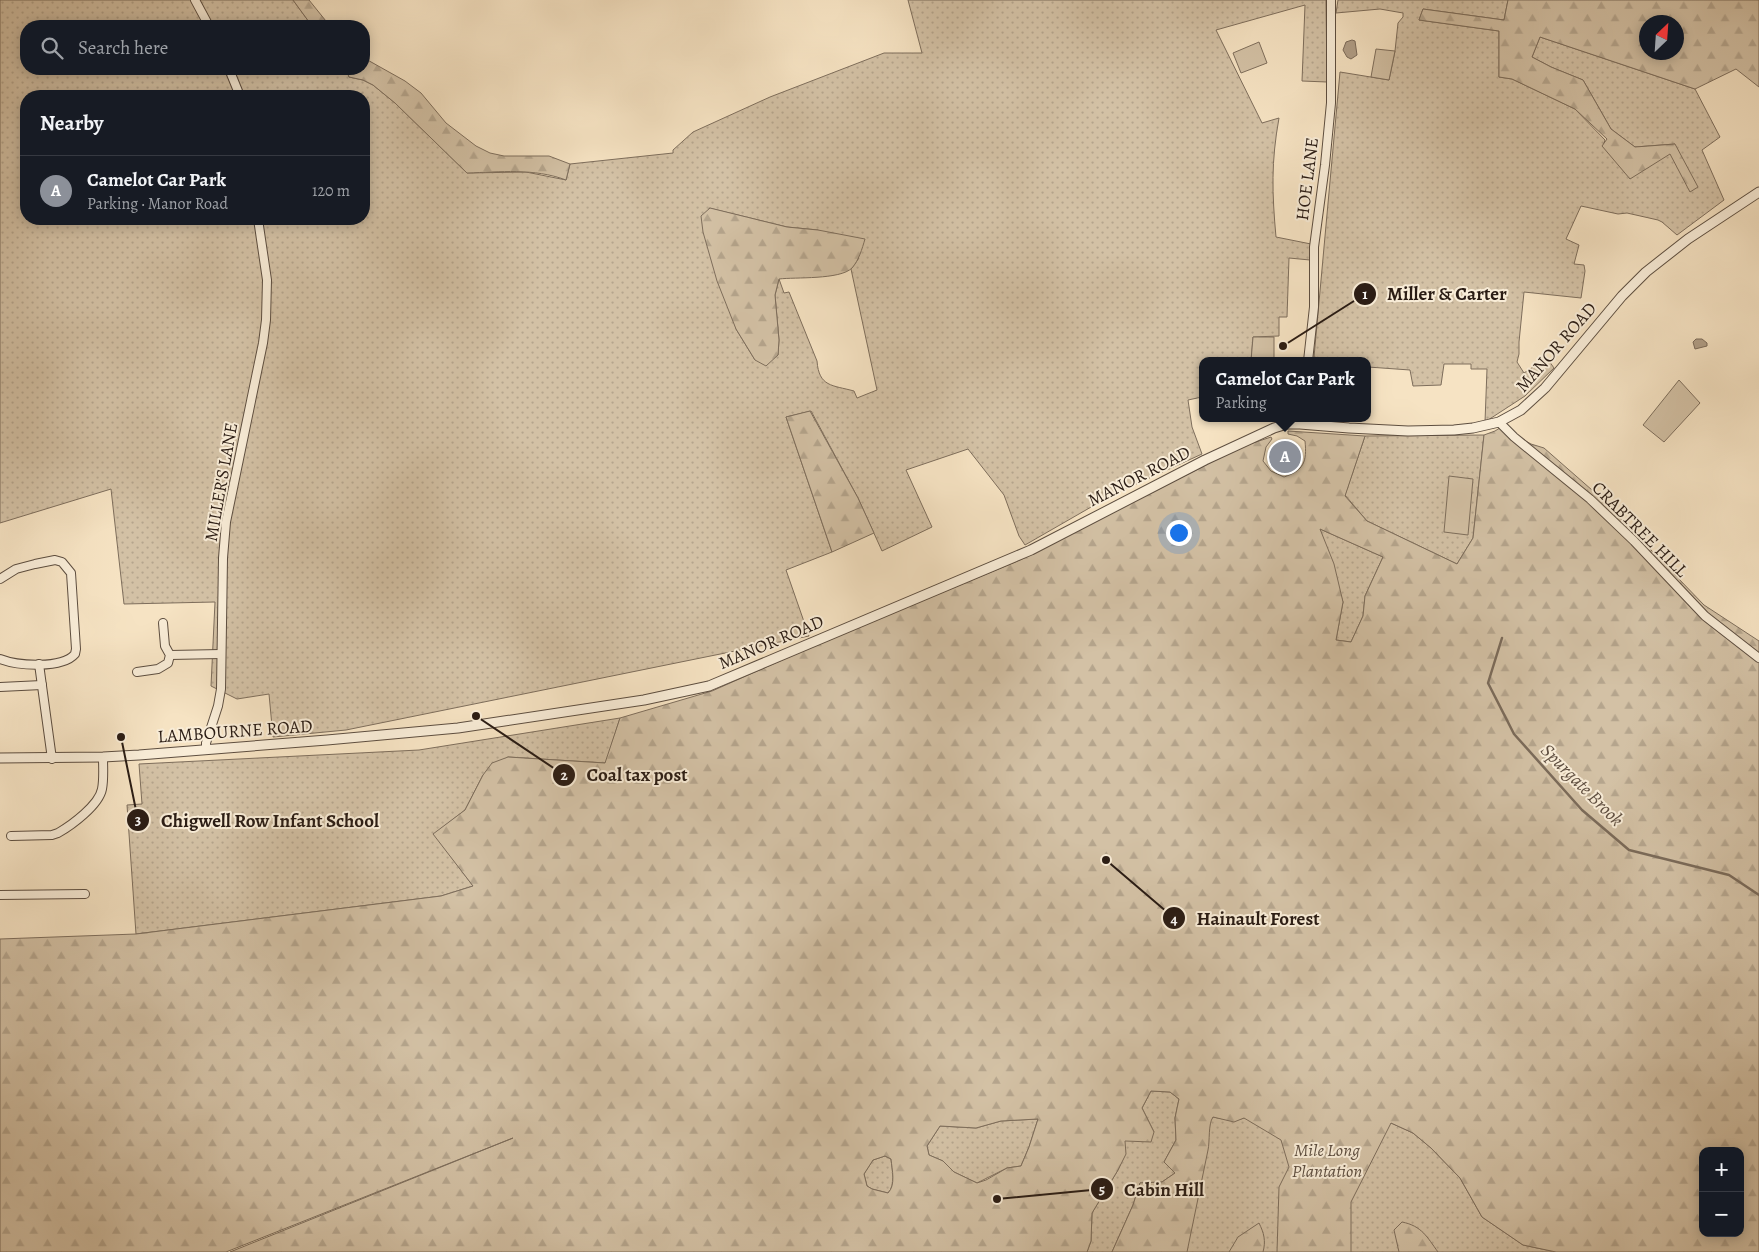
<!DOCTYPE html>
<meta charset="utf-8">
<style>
body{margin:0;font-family:Alegreya,serif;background:#242831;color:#f1f3f6}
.controls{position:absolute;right:15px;bottom:15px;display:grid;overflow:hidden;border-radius:10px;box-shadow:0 2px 12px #0003}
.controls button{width:45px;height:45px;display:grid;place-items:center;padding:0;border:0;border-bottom:1px solid #363941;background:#171b24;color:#f1f3f6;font:25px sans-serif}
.compass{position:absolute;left:1639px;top:15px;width:45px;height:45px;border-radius:50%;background:#171b24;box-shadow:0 2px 12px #0003;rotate:25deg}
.you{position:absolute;left:1178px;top:532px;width:18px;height:18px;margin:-12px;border:4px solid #fff;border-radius:50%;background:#1a73e8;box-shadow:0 0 0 8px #1a73e833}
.badge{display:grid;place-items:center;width:32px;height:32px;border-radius:50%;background:#8c9099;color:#fff;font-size:16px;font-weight:700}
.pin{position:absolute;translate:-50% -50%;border:2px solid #fff;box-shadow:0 1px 5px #0006}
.popup{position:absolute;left:1199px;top:357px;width:172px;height:65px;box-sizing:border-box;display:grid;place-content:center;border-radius:10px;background:#171b24;filter:drop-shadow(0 1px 4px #0005);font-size:16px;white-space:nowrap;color:#9ea1a6}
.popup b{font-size:19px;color:#f1f3f6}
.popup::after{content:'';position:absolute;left:50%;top:100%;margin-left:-10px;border:10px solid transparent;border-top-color:#171b24}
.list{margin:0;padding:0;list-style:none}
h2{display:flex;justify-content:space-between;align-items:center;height:65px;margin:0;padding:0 20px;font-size:21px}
h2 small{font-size:16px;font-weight:400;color:#9ea1a6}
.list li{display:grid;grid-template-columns:32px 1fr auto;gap:15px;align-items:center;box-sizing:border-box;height:70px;padding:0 20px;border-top:1px solid #363941}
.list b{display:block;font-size:19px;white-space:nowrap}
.list p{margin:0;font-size:16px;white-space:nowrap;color:#9ea1a6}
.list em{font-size:16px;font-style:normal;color:#9ea1a6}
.icon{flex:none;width:28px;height:28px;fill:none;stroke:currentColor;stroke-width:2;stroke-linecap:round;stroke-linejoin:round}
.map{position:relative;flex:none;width:1759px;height:1252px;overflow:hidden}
.search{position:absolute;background:#171b24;box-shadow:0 2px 12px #0003;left:20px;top:20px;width:350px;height:55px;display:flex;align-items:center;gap:12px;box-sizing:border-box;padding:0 18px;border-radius:20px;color:#9ea1a6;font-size:19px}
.panel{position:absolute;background:#171b24;box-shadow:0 2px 12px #0003;left:20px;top:90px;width:350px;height:135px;border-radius:20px}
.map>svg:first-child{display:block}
.grass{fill:url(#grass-dots);stroke:#7e6e5c;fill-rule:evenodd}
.forest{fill:url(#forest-firs);stroke:#7e6e5c;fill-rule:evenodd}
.garden{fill:#d3c1a5;stroke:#7e6e5c}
.water{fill:#b19f88;stroke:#7b6b5a}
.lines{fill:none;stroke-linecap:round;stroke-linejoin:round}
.stream{stroke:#7b6b5a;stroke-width:2.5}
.minor-casing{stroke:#5d4e40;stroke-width:10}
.tertiary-casing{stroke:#5d4e40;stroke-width:11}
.minor{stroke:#f9edd8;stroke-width:8}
.tertiary{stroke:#f9edd8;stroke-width:9}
.labels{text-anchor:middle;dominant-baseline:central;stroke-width:4;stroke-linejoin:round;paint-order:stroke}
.street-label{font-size:18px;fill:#2a1c14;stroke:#f9edd8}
.park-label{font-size:18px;font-style:italic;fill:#5d4e40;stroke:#f9edd8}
.water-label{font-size:19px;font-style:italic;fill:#605042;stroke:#f9edd8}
.leader{fill:none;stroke:#2a1c14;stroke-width:2}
.callout-dot{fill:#2a1c14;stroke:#f9edd8;stroke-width:2}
.mark-label{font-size:15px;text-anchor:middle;font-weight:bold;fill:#fff}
.callout-label{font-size:19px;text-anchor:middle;font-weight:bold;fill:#2a1c14;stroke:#f9edd8;stroke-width:4;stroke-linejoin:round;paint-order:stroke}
</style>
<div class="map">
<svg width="1759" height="1252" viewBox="0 0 1759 1252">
<defs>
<pattern id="grass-dots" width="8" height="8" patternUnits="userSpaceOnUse" patternTransform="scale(1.25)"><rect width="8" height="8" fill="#d3c1a5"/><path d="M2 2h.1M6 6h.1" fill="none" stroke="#b5a58d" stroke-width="1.8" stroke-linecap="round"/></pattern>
<pattern id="forest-firs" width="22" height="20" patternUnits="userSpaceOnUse" patternTransform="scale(1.25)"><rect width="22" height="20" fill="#d3c1a5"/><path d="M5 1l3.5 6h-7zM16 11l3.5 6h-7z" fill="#b5a58d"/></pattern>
</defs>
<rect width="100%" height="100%" fill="#f6e3c3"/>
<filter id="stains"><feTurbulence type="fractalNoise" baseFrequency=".004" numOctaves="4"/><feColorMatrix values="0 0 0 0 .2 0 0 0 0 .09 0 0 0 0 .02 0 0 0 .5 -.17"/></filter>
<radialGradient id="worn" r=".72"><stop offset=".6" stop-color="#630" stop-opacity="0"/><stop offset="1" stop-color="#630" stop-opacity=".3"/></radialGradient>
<g class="grass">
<path d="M0,0H293L312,26H26V69H346L349,77L363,80L373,85L395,103L467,173L526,172L566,180L570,164L673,153V150L693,132L770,97L884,53H922L908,0H1326L1327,82L1302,81L1305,5L1216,30L1262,123L1279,118C1271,162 1272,193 1276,237L1311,244L1310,260L1289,258L1287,317H1279V336L1253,337L1251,361H1202V397L1188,400L1192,427L1202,454L1112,495L1025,545L1019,536L1004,495L968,449L906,470L932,527L882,551L858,498L811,411L786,417L832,552L786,570L809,636L346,730L273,737L269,694L237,699L211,686L215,602L124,604L111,489L0,523ZM26,96H364V219H26ZM709,208L787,227L818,230L859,258L851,269L877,390L857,398L854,391C832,385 819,387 817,361L789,292L784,293L779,279L775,295L779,340L778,355L755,360L736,329Z"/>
<path d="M1338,0H1508L1504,20L1423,9L1419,20L1499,31V77L1512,79L1575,109L1605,140L1603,146L1630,178L1675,144L1635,147L1611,129L1583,80L1551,67L1532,57L1540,37L1695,89L1720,137L1702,150L1724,200L1677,235L1662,222L1658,220L1627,213L1618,214L1581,206L1566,239L1579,245L1574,264L1584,265L1585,271L1581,298L1524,292L1519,342V354L1517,362L1524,373L1547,358L1554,368L1525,396L1485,422L1487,369H1471V364H1444L1441,385L1413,386L1410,370L1368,367V361H1333L1314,357L1340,72L1389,80L1395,51L1398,23L1403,17V13L1380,9L1336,13Z"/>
<path d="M1484,435L1473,538L1457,564L1367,521L1345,495L1365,436Z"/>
<path d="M1320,529L1383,557L1365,596L1363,616L1351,642L1336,640L1343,602Z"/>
<path d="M620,718L606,763L508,757L483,775L465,810L434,834L473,886L441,896L136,934L127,805L142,804L139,764L419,750Z"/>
<path d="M1151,1091L1170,1092L1179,1099L1175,1118L1176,1140L1164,1162L1175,1173L1162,1182L1140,1183L1133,1205L1112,1252H1087L1091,1241L1092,1213L1118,1170L1125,1154L1124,1140L1154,1132L1142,1108Z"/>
<path d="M1213,1117L1234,1121L1244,1118L1391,1123L1413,1133L1431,1148L1460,1178L1482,1217L1523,1245L1556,1252H1172L1210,1121Z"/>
<path d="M1038,1119L1029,1147L1021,1166L1007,1168L977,1183L954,1172L943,1161L929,1155L927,1146L940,1126L976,1128L1001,1121Z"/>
<path d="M885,1156L891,1159C892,1170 896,1185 888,1193L872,1189L867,1186L864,1174L873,1160Z"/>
</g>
<g class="forest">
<path d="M293,0H309L330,26H312Z"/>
<path d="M1508,0H1759V87L1736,69L1695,89L1540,37L1532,57L1551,67L1583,80L1611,129L1635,147L1675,144L1698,187L1690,192L1670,154L1630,179L1602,146L1607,139L1575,109L1512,79L1499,77V31L1419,20L1423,9L1504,20ZM1676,22V52H1646V22Z"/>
<path d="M364,58L405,81L421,93L446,123L476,146L490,153L504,156H549L570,164L566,180C534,168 500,172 467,173L395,103L373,85L363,80L349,77L346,69H364Z"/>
<path d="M710,208L787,227L818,230L865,239C862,249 859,260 852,268C840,280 795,277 779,279L775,295L779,340L778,355L766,366L755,360L736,329L717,281L703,232L701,216Z"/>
<path d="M810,411L858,498L874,533L832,552L786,417Z"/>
<path d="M1506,424L1512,433L1531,444L1544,448L1600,497L1704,605L1759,641V1252H1556L1523,1245L1482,1217L1460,1178L1431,1148L1413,1133L1391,1123L1351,1202V1252H1277L1279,1187L1289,1167L1281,1140L1244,1118L1234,1122L1213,1117C1208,1124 1210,1141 1208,1150L1187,1252H1112L1133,1205L1140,1183L1162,1182L1175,1173L1164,1162L1176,1140L1175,1118L1179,1099L1170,1092L1151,1091L1142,1108L1154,1132L1151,1142L1125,1141L1126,1154L1118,1170L1092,1213L1091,1241L1087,1252H230L513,1138L226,1252H0V939L136,934L441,896L473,886L433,834L465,810L483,775L492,763L508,757L605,763L620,718L712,691L832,638L1020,560L1241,447L1271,437L1272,439L1266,447L1263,461L1271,471L1284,477C1304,470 1307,462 1305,441L1297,436L1288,434V431L1365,436L1345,496L1367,521L1457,564L1473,538L1484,435L1495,431ZM1320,529L1383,557L1365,596L1363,616L1351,642L1336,640L1343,602L1334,564ZM1038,1119L1029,1147L1021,1166L1007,1168L986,1180L977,1183L954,1172L943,1161L929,1155L927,1146L940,1126L976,1128L1001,1121ZM1703,1151H1740V1233H1703ZM885,1156L891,1159C892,1170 896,1185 888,1193L872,1189L867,1186L864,1174L873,1160Z"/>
<path d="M1402,1222C1422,1226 1427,1237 1438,1252H1399L1394,1230Z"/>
<path d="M1259,1223C1264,1233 1266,1241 1263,1252H1229L1238,1237Z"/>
</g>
<g class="garden">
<path d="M1259,42L1267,63L1241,73L1233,53Z"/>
<path d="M1376,49L1395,51L1389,80L1371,77Z"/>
<path d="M1253,337H1274V361H1251Z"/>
<path d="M1679,380L1700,403L1664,442L1643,425Z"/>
<path d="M1449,476L1473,479L1468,535L1444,532Z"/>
</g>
<g class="water">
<path d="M1352,40L1355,41L1357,55L1351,59L1347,57L1343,50L1346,42Z"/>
<path d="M1696,339H1702L1707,343V346L1695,349L1693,342Z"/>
</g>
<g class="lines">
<path class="stream" d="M1502,638L1488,683L1514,734L1582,810L1629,850L1729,875L1759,895"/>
<g class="minor-casing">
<g id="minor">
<path d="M195,0L209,26"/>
<path d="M229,69L240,96"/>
<path d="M1308,361L1314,307V247L1325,165L1331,103V0"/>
<path d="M1499,422L1514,437L1590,499L1634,541L1705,616L1759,658"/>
<path d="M0,579L16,569L35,564L55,560L62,562L71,573L76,649L75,654C62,669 18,666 0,659"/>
<path d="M170,655L221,654"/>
<path d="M39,664L52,759"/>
<path d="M137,672L158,669L168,663L170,655L165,646L163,623"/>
<path d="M0,687L42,685"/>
<path d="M206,750V743L218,706L221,689L223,558L226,522L263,343L266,320L267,280L258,219"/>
<path d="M11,836L52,835L58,833C72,825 99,805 102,789C104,779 103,768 103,757"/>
<path d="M0,895L85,894"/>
</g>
</g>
<g class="tertiary-casing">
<path id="tertiary" d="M0,758L103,757L139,755L327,740L458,728L644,700L709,686L1031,550L1205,460L1274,428L1287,424H1300L1349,428L1408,431L1454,430L1473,428L1499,422L1521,410L1545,388L1622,296L1646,272L1688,239L1759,192"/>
</g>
<use href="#minor" class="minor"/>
<use href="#tertiary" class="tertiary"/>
</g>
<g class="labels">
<g class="street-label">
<text transform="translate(1307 179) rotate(-83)">HOE LANE</text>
<text transform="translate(1556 347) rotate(-49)">MANOR ROAD</text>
<text transform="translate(1139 476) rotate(-27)">MANOR ROAD</text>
<text transform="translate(221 482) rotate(-80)">MILLER'S LANE</text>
<text transform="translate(1640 529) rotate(45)">CRABTREE HILL</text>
<text transform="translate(771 642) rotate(-23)">MANOR ROAD</text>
<text transform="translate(235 731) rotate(-4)">LAMBOURNE ROAD</text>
</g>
<g class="park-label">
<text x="1327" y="1150">Mile Long<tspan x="1327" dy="21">Plantation</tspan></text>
</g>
<g class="water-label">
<text transform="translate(1582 785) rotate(45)">Spurgate Brook</text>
</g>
</g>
<path class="leader" d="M1283 346L1365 294M476 716L564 775M121 737L138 820M1106 860L1174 918M997 1199L1102 1189"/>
<g class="callout-dot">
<circle cx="1283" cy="346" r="5"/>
<circle cx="476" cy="716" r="5"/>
<circle cx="121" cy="737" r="5"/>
<circle cx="1106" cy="860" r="5"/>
<circle cx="997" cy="1199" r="5"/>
<circle cx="1365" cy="294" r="12"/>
<circle cx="564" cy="775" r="12"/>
<circle cx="138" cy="820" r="12"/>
<circle cx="1174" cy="918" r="12"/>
<circle cx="1102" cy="1189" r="12"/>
</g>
<g class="mark-label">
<text x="1365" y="299">1</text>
<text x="564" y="780">2</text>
<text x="138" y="825">3</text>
<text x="1174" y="924">4</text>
<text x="1102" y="1194">5</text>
</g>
<g class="callout-label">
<text x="1447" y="300">Miller &amp; Carter</text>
<text x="637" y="781">Coal tax post</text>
<text x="270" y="827">Chigwell Row Infant School</text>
<text x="1258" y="925">Hainault Forest</text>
<text x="1164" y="1196">Cabin Hill</text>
</g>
<rect width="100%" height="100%" filter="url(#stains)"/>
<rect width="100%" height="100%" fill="url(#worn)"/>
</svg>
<div class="controls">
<button>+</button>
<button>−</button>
</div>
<svg class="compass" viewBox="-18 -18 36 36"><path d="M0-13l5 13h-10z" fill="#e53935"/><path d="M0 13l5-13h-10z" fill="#9ea1a6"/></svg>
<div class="you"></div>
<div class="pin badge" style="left:1285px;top:457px">A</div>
<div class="popup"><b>Camelot Car Park</b>Parking</div>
<div class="search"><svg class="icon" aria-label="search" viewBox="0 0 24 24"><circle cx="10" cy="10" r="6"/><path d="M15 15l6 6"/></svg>Search here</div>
<section class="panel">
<h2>Nearby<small></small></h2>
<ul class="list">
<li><span class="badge">A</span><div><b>Camelot Car Park</b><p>Parking · Manor Road</p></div><em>120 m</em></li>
</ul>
</section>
</div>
